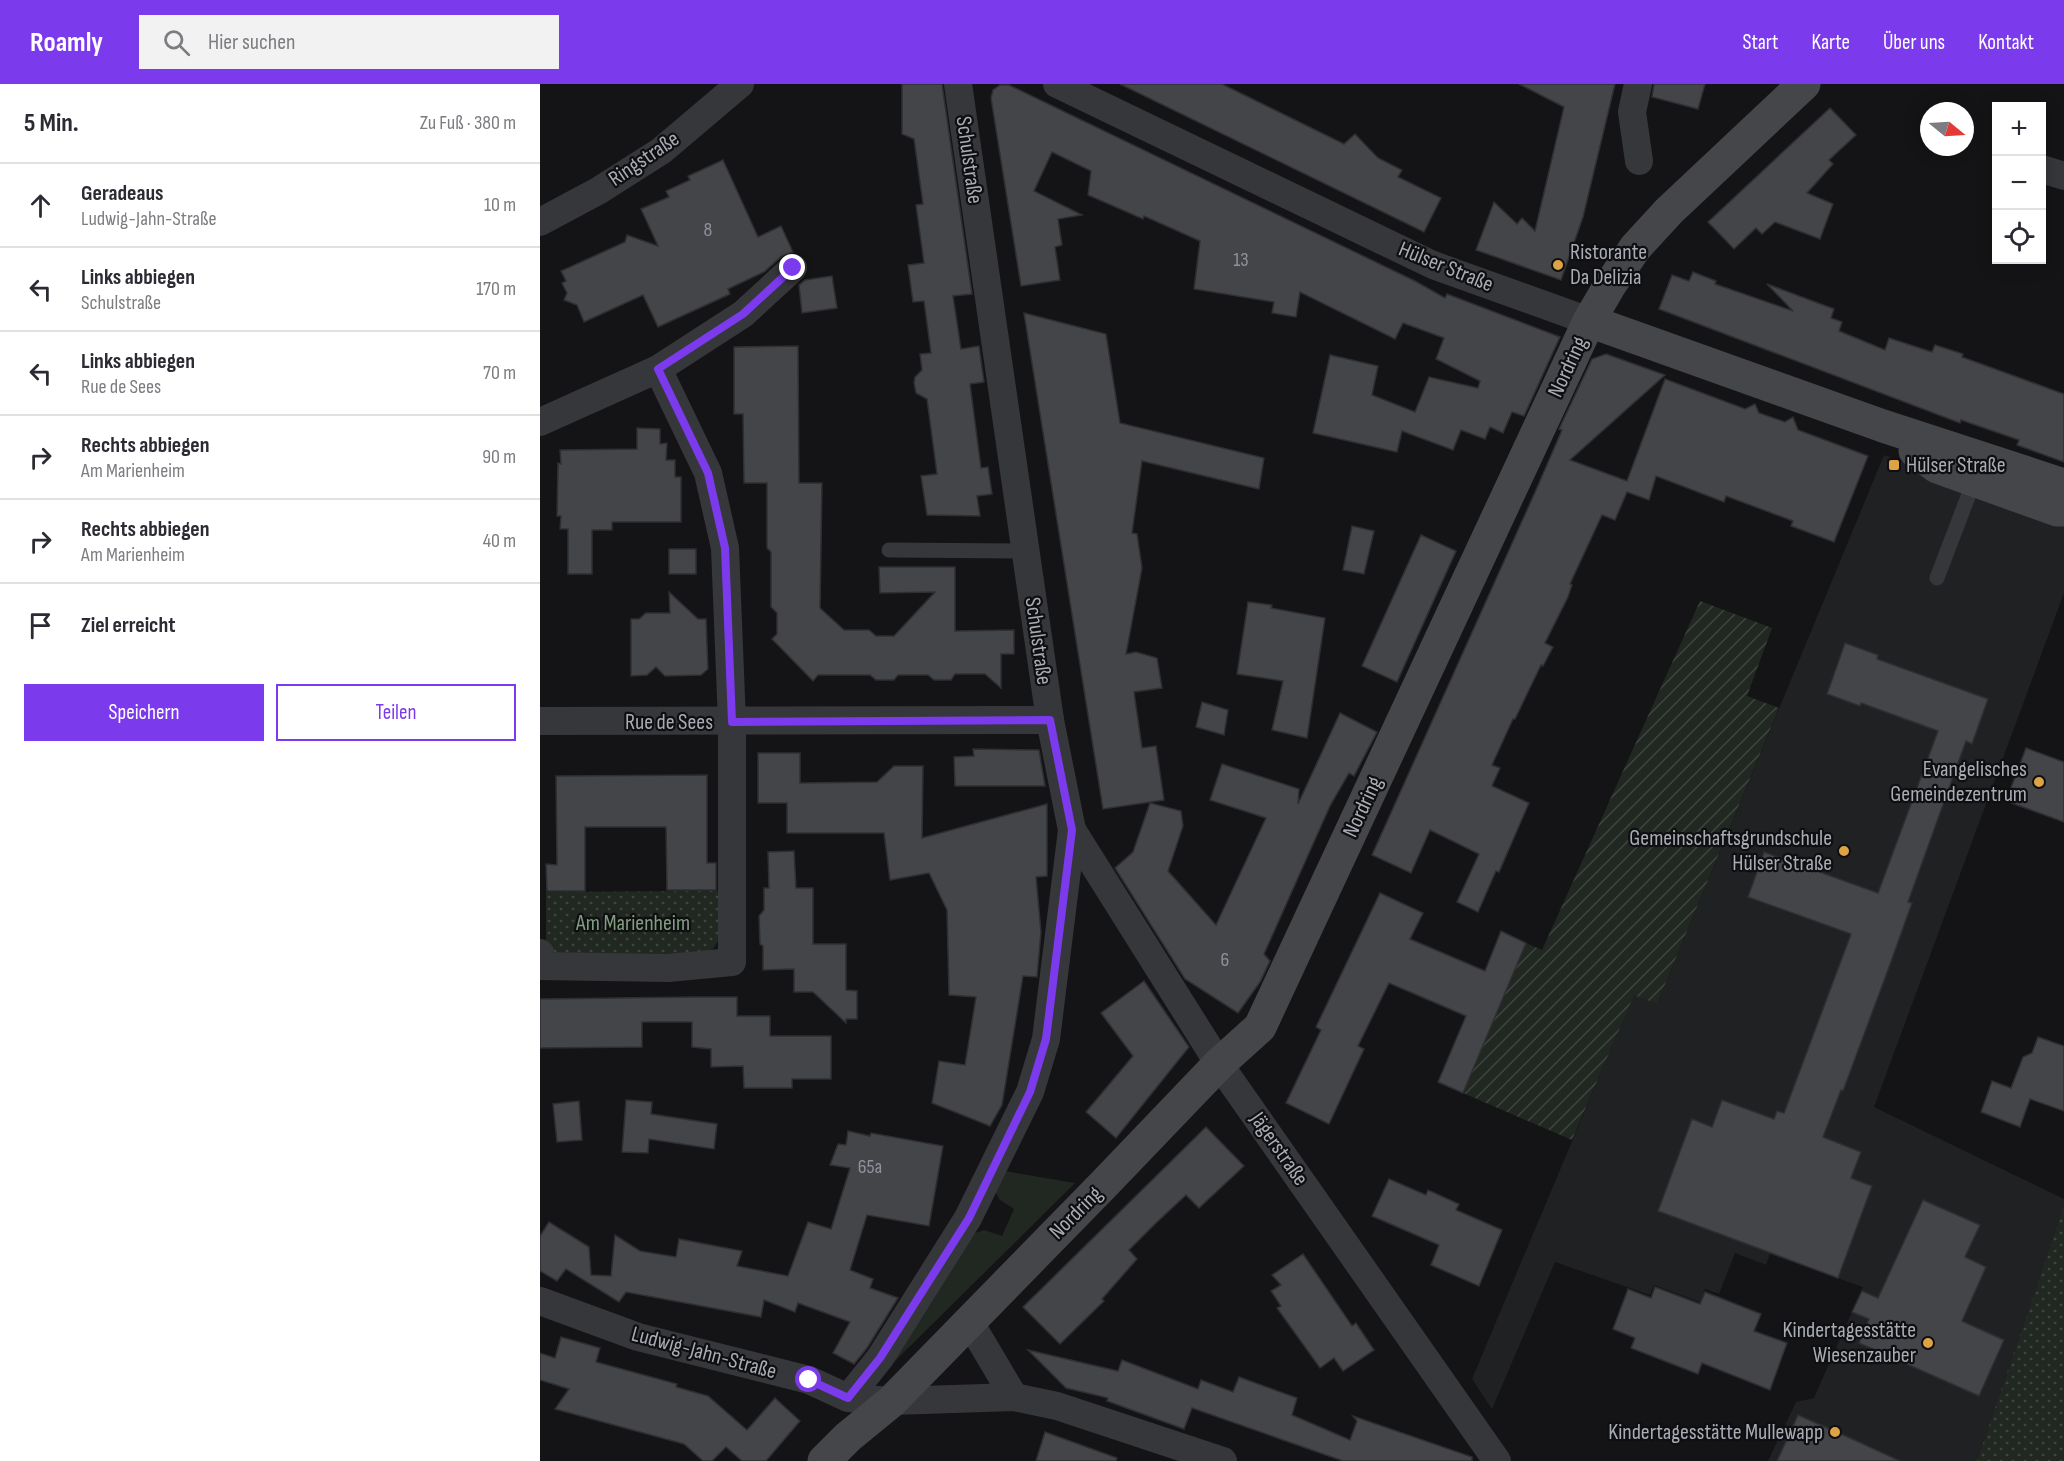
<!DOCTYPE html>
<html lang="de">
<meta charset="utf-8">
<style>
body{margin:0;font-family:"Sofia Sans Condensed",sans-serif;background:#f2f2f3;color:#2b2b33}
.controls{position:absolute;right:18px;top:18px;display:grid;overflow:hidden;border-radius:0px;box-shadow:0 3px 15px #0003}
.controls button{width:54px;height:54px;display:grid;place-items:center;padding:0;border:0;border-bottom:2px solid #e1e1e2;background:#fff;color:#2b2b33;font:30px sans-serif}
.compass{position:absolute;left:1380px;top:18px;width:54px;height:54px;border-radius:50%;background:#fff;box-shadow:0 3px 15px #0003;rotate:108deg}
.stop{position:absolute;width:18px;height:18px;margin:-14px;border:4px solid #7c3aed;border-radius:50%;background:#fff}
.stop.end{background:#7c3aed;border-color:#fff;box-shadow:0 2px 6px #0008}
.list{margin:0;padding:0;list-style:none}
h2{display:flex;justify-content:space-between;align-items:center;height:78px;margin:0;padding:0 24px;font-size:26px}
h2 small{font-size:20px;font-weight:400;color:#7c7c81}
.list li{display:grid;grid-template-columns:39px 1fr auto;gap:18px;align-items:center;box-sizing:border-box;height:84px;padding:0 24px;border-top:2px solid #e1e1e2}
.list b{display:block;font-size:22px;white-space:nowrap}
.list p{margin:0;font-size:20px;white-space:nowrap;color:#7c7c81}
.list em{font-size:20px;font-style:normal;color:#7c7c81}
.actions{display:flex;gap:12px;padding:18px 24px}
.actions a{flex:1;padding:14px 0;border:2px solid #7c3aed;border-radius:0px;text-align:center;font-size:21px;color:#7c3aed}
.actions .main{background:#7c3aed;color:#fff}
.icon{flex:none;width:33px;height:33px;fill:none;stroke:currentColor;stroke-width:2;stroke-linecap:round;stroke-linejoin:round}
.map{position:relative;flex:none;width:1524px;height:1377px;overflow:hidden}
header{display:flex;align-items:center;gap:36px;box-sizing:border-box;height:84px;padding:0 30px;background:#7c3aed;color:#fff}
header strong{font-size:28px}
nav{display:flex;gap:33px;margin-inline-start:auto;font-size:21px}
.search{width:420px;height:54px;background:#f2f2f3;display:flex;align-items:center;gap:15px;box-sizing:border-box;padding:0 21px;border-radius:0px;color:#7c7c81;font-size:22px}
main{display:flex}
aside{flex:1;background:#fff}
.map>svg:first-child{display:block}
.built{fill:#202123}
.grass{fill:#212821}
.park{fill:url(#park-dots)}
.garden{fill:url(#garden-furrows)}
.building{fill:#434549;stroke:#2f2f32;stroke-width:1.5}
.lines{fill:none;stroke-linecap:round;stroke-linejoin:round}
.lane{stroke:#36373a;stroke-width:15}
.street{stroke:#36373a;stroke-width:28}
.secondary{stroke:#44464a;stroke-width:33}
.route{stroke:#7c3aed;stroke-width:8}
.poi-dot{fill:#dea344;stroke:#0f0f11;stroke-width:2}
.labels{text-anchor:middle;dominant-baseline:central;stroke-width:4.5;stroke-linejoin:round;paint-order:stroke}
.number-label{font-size:20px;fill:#8f929a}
.street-label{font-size:22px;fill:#a8acb5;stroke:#0f0f11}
.poi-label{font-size:22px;fill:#a8acb5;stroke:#0f0f11;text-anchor:end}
.park-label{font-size:22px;fill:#819e81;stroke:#0f0f11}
</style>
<header>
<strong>Roamly</strong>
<div class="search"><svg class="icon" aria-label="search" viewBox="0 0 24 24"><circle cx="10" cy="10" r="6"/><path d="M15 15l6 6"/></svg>Hier suchen</div>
<nav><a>Start</a><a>Karte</a><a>Über uns</a><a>Kontakt</a></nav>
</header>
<main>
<aside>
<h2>5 Min.<small>Zu Fuß · 380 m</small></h2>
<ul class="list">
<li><svg class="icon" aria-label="ahead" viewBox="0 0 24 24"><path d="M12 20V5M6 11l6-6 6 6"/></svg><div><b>Geradeaus</b><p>Ludwig-Jahn-Straße</p></div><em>10 m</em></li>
<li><svg class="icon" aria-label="left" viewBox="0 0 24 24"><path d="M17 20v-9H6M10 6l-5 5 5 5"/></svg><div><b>Links abbiegen</b><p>Schulstraße</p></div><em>170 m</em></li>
<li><svg class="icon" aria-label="left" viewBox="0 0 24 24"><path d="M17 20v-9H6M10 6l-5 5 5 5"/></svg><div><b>Links abbiegen</b><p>Rue de Sees</p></div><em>70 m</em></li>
<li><svg class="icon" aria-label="right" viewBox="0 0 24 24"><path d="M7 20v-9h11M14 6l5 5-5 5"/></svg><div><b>Rechts abbiegen</b><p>Am Marienheim</p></div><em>90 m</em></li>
<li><svg class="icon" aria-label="right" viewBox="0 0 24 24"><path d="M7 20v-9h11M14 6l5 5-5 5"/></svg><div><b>Rechts abbiegen</b><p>Am Marienheim</p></div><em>40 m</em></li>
<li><svg class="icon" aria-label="arrive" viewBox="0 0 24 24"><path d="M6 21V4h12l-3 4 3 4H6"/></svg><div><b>Ziel erreicht</b></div></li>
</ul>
<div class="actions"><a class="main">Speichern</a><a>Teilen</a></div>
</aside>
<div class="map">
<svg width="1524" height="1377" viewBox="0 0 1524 1377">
<defs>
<pattern id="park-dots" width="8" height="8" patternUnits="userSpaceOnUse" patternTransform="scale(1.5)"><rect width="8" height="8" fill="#212821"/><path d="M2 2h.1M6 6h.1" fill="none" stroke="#3e443f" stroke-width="1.8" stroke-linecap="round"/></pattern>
<pattern id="garden-furrows" width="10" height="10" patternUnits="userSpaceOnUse" patternTransform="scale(1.5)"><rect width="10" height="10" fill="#212821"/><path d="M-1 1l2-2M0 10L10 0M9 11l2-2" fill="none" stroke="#3e443f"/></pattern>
</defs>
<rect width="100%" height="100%" fill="#141416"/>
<path class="built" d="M1344,371L1524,436V509L1334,1023L1524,1115V1121L1437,1377H1228L1256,1318L1274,1314L1323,1203L1230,1170L1226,1181L1195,1169L1179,1210L1165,1205L1160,1218L1114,1201L1110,1211L1015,1178L952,1325L932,1295L1094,910L1117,920Z"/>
<path class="grass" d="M464,1087L535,1099L346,1286L429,1151L444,1146L462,1152L474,1125L460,1116L454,1106Z"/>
<g class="park">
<path d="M179,807V855L173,865L159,870L24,872L12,867L6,855V808Z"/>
<path d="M1524,1121V1377H1437Z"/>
</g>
<path class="garden" d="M1160,517L1232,544L1207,612L1239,624L1117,920L1094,911L1032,1056L923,1009L986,859L1002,866Z"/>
<g class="building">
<path d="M362,0H402L432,210L413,212L421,265L439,262L444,298L430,300L441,384L448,383L452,410L437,412L440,432L387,431L381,392L397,390L387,315L376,309L374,299L375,293L382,286L380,270L391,269L384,217L373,218L368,181L384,179L376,121L383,120L374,55L362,50Z"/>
<path d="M580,0H682L804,60L815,50L838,74L862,86L858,93L901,114L884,148Z"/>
<path d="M979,0H1075L1043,133L1021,196L936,166L954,118L977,140L982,134L995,147L1024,23Z"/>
<path d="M1114,0H1165L1158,25L1112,13Z"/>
<path d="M460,1H469L875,197L905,214L907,210L1020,253L984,332L972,328L963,349L950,343L945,355L921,346L913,366L862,347L857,368L773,349L790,271L838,282L832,311L875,328L889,293L938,304L940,297L896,275L904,254L863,239L855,255L760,208L756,233L732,229L734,218L654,205L660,157L604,132L603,135L548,111L551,87L512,68L494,107L542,131L518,135L522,161L515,163L520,196L481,202L451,14L453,6Z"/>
<path d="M1290,24L1316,51L1289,76L1293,80L1267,109L1293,120L1280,155L1235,138L1222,150L1216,144L1194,165L1168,138Z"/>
<path d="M183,76L218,153L241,142L253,168L242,172L224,188L188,205L190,210L118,243L103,211L44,238L37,221L24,216L27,209L22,199L26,197L21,187L85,158L87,151L118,162L101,125L129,113L126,107L150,96L148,92Z"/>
<path d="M1153,188L1176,197L1175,200L1253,227L1227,200L1294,225L1291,234L1302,238L1299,247L1345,266L1349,254L1392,268L1395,261L1423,270L1422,273L1524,310V378L1477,361L1479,356L1421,336L1420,339L1119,225L1132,191L1149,197Z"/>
<path d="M292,192L297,224L262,229L259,201L265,196Z"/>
<path d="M484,229L566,250L580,339L724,374L719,405L602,377L592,449L597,450L602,484L586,570L596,568L617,574L622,604L594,608L602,664L616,662L624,716L563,725Z"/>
<path d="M258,262L259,399H282L280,524L304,546H329L336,552H354L395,508L340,509L339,483H415V547L474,546V570H461V604L445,590H415L411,596H394L388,591H358L354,596H336L330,591H278L273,597L232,555L237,550V529L231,523V468L227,464V399H204L203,330H194V263Z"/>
<path d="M1066,270L1125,291L1030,376L1087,397L1125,295L1205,325L1215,320L1219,329L1245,338L1253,333L1258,346L1328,372L1294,458L1251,442L1253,437L1186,412L1184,418L1116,392L1109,416L1087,408L1075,436L1062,431L1030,500L1032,501L1028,513L1005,559L1013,563L1003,582L1001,581L975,635H973L952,681L960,684L952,702L989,719L959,788L956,787L938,828L917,818L939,770L890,746L871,789L832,771L996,406L1022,346L1019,345L1052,275Z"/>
<path d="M97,344L120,345V360L127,359L126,376H135V393H141V438H72V446H52V490H28V445H20L21,432H17L18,379L21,380L20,366L97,365Z"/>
<path d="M812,442L834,447L824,490L803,486Z"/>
<path d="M881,451L916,467L857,598L822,582Z"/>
<rect x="129" y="465" width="27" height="25"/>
<path d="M129,508L158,535H166L168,585L161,591L125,592L116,583L107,591L91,592V535H99L106,529H130Z"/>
<path d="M708,518L732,521L731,524L785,534L767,654L732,646L743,597L697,590Z"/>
<path d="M1305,559L1338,571L1337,575L1448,615L1432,660L1426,657L1368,818L1372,819L1348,886L1303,1007L1301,1006L1283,1053L1321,1068L1311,1094L1332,1102L1298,1194L1118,1127L1152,1035L1172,1043L1182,1016L1234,1035L1237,1027L1244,1029L1311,850L1208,813L1224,768L1338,809L1398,647L1321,619L1320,622L1287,610Z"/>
<path d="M662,618L688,626L684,651L656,643Z"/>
<path d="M800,629L837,648L814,692L809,689L790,722L724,870L730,877L720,898L698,929L645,895L575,784L593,768L610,719L641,727L643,742L628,787L676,841L726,734L670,716L682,680L759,705L758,720Z"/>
<path d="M1486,664L1524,678V738L1466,717Z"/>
<path d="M433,665L499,666L505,702H415L414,673L434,672Z"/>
<path d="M218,669H260V699L337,698L354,682H383L382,754L507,720V792L496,793L501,848L497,893L483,892L462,1021L450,1042L392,1019L399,977L425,981L436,913L409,911L407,826L389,789L350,796L344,749H247V719H218Z"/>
<path d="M167,691V779H176V806H127L126,743H45V807H7L6,780L17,781L16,692Z"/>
<path d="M254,767L256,804H273V860H306V906L317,907V935H306V939L273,908H254V885L223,886V862L220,860L219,832L224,826V804H229L228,768Z"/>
<path d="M840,809L883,829L870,855L945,887L961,847L986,859L923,1009L898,998L926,932L849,899L818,962L824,965L789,1040L746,1019L781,946L776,943Z"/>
<path d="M604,897L649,963L576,1054L546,1028L593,972L561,929Z"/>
<path d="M152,913H197V932H230V952H291V995H252V1004H204L203,982L171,983V965L152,963V938H102V963L0,964V915Z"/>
<path d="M1498,953L1524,962V1027L1490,1015L1480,1043L1441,1028L1452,997L1471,1004L1483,973L1492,969Z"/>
<path d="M86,1016L112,1018L111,1030L177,1040L174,1065L109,1055L108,1069L82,1068Z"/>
<path d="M39,1017L42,1056L17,1058L13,1020Z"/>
<path d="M666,1043L704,1082L659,1124L646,1111L616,1139L589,1166L597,1175L562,1215L564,1217L520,1260L483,1223Z"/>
<path d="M308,1047L330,1052L331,1049L403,1062L389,1142L327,1131L310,1186L333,1195L330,1204L358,1214L327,1264L314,1280L293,1269L310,1238L258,1219L255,1228L224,1216L221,1233L86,1208L79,1218L26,1185L17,1197L0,1187V1152L9,1138L49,1163L51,1191L71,1192L75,1151L100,1167L136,1173L139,1155L202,1167L197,1182L248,1192L268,1138L291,1145L310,1084L290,1081L298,1060L306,1061Z"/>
<path d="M849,1095L886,1111L888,1106L919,1120L916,1126L962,1146L939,1202L891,1181L899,1161L832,1132Z"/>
<path d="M1383,1116L1440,1141L1425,1173L1446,1183L1422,1237L1464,1256L1439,1312L1319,1259L1329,1235L1312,1228L1322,1207L1338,1214Z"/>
<path d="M763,1170L812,1242L816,1239L834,1266L803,1287L794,1274L780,1284L737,1224L741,1222L731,1207L741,1201L732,1191Z"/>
<path d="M1115,1203L1160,1220L1165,1208L1221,1230L1214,1247L1247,1259L1230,1306L1162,1279L1158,1290L1091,1264L1095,1254L1073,1245L1088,1205L1111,1214Z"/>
<path d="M21,1253L60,1264L56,1278L137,1300L136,1303L168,1312L207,1346L235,1314L260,1337L226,1377H202L186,1363L172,1377H163L144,1360L15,1325L29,1305L0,1296V1269L15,1274Z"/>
<path d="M488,1266L578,1287L582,1276L658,1305L661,1296L693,1308L699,1293L757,1314L752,1331L810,1356L817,1337L813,1332L932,1373V1377H803L652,1324L644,1345L567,1317L568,1314L526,1304Z"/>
<path d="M1258,1331L1308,1353L1360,1377H1237Z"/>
<path d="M505,1348L577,1374L576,1377H496Z"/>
</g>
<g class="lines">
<g class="lane">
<path d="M349,466L485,467"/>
<path d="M1397,494L1434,397"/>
</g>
<g class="street">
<path d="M517,0L893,181L1049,237"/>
<path d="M1098,0L1092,28L1099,77"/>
<path d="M1502,85L1524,92"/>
<path d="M0,138L58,107L121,67L200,0"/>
<path d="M0,338L118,285L203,230L253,184"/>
<path d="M0,637L510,636"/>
<path d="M532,746L679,980L957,1377"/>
<path d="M0,869V882L128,884L192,878V638L185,464L168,389L118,285"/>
<path d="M0,1217L98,1253L269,1296L308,1314L352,1317L474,1313L517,1322L683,1377"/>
<path d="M429,1237L474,1313"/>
<path d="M308,1314L340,1274L428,1134L490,1008L506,955L532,746L510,636L418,0"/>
</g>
<g class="secondary">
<path d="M1049,237L1343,342L1524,401"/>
<path d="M1375,367L1397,383L1517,426H1524"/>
<path d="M284,1377L308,1353L352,1317L565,1099L679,980L720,943L1049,237L1070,201L1095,164L1129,127L1264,0"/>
</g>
</g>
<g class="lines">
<path class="route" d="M253,184L203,230L118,285L168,389L185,464L192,638L510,636L532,746L506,955L490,1008L429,1134L340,1274L308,1314L269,1296"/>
</g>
<g class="poi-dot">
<circle cx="1018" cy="181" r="6"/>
<rect x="1348" y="375" width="12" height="12" rx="3"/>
<circle cx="1499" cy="698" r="6"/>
<circle cx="1304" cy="767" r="6"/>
<circle cx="1388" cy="1259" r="6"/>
<circle cx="1295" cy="1348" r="6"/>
</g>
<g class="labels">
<g class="number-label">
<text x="168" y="146">8</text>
<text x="701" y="176">13</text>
<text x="685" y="876">6</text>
<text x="330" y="1083">65a</text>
</g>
<g class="street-label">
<text transform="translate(104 75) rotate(-34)">Ringstraße</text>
<text transform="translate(429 76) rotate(82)">Schulstraße</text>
<text transform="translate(906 183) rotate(22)">Hülser Straße</text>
<text transform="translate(1028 283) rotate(-65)">Nordring</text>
<text transform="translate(498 557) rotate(82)">Schulstraße</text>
<text x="129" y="638">Rue de Sees</text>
<text transform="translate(823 723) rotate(-65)">Nordring</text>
<text transform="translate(739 1065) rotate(55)">Jägerstraße</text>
<text transform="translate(536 1129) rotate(-45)">Nordring</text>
<text transform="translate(164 1269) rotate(15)">Ludwig-Jahn-Straße</text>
</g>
<g class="poi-label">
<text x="1030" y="168" text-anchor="start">Ristorante<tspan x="1030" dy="25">Da Delizia</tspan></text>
<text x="1366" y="381" text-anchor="start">Hülser Straße</text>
<text x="1487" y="685">Evangelisches<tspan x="1487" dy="25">Gemeindezentrum</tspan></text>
<text x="1292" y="754">Gemeinschaftsgrundschule<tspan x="1292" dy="25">Hülser Straße</tspan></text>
<text x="1376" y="1246">Kindertagesstätte<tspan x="1376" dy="25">Wiesenzauber</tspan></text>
<text x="1283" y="1348">Kindertagesstätte Mullewapp</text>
</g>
<g class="park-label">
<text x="93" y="839">Am Marienheim</text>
</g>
</g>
</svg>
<div class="controls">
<button>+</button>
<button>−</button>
<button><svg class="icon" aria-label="locate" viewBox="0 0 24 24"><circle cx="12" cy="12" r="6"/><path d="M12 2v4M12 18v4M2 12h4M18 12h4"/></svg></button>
</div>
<svg class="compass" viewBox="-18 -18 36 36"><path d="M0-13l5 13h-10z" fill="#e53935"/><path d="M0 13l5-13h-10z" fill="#7c7c81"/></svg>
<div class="stop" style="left:269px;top:1296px"></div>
<div class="stop end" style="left:253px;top:184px"></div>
</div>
</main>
